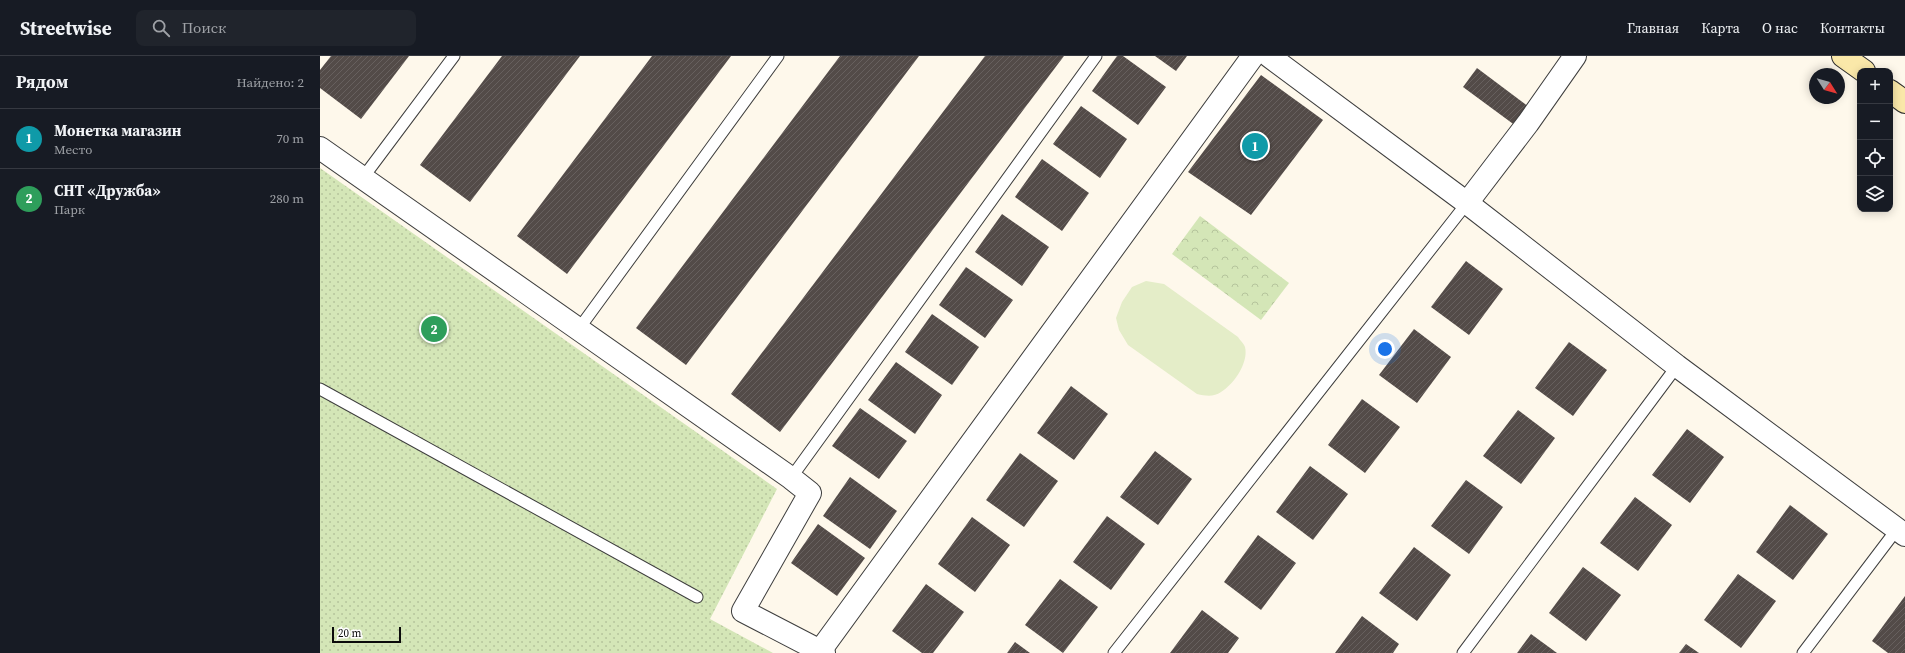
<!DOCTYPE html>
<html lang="ru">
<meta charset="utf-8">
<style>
body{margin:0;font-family:"Source Serif 4",serif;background:#20242c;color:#f1f3f6}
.controls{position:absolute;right:12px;top:12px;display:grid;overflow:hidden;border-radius:8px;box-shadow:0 2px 10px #0003}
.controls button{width:36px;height:36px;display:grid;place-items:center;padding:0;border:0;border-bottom:1px solid #363941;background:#171b24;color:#f1f3f6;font:20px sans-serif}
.compass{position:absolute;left:1489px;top:12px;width:36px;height:36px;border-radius:50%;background:#171b24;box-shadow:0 2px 10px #0003;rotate:127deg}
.scale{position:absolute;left:12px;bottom:10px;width:69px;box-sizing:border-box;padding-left:4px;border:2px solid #0b0b0b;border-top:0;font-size:11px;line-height:14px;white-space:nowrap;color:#0b0b0b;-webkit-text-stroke:3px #fff;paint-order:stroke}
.you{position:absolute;left:1065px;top:293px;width:14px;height:14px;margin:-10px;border:3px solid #fff;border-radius:50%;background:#1a73e8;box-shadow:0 0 0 6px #1a73e833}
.badge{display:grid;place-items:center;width:26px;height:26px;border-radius:50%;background:#0b8043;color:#fff;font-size:13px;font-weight:700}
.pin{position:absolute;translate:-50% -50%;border:2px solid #fff;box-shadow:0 1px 4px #0006}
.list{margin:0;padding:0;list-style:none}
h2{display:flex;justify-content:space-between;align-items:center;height:52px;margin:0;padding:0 16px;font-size:17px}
h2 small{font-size:13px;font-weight:400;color:#9ea1a6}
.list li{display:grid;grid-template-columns:26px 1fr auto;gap:12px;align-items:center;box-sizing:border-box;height:60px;padding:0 16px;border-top:1px solid #363941}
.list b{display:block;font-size:15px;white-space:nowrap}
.list p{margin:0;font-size:13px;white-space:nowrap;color:#9ea1a6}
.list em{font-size:13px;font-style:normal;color:#9ea1a6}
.icon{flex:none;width:22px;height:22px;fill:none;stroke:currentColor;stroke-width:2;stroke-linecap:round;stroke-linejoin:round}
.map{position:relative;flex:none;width:1585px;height:597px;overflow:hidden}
header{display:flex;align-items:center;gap:24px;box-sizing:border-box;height:56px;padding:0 20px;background:#171b24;border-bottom:1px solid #363941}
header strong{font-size:19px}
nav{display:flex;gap:22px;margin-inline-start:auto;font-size:14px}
.search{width:280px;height:36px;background:#20242c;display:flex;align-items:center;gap:10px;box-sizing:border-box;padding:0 14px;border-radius:8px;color:#9ea1a6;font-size:15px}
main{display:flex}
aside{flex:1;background:#171b24}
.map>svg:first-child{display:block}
.park{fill:url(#park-crowns)}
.garden{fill:url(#garden-dots)}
.pitch{fill:#e4edc8}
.building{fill:url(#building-hatch)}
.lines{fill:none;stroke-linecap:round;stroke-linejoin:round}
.service-casing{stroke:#3e3e3e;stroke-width:13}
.minor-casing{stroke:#3e3e3e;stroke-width:24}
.secondary-casing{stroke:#2d2d2d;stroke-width:24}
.service{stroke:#fff;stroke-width:11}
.minor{stroke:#fff;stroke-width:22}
.secondary{stroke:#fae8a9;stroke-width:22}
</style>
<header>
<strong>Streetwise</strong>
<div class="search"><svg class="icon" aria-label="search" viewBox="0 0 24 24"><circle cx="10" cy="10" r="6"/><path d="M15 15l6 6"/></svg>Поиск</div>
<nav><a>Главная</a><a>Карта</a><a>О нас</a><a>Контакты</a></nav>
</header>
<main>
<aside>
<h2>Рядом<small>Найдено: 2</small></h2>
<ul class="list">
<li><span class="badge" style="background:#0f9aa8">1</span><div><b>Монетка магазин</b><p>Место</p></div><em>70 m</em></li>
<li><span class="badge" style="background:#2e9e5b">2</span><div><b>СНТ «Дружба»</b><p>Парк</p></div><em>280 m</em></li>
</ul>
</aside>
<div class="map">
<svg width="1585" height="597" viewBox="0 0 1585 597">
<defs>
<pattern id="park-crowns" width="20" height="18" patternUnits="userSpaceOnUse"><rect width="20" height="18" fill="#d4e6b7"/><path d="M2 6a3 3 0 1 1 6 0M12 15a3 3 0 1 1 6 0" fill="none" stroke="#b5c49c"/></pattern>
<pattern id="garden-dots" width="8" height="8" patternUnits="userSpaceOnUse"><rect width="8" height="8" fill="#d4e6b7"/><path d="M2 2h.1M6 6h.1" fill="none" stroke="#b5c49c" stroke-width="1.8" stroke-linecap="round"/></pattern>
<pattern id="building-hatch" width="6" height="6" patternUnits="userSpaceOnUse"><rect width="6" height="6" fill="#534b48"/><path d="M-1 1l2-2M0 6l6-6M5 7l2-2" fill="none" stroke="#67605e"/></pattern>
</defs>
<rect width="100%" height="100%" fill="#fef8eb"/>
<path class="park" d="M880,160L969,227L941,264L852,198Z"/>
<path class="garden" d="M0,112L457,433L390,563L453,597H0Z"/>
<path class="pitch" d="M826,225L844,228L918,281C920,284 924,288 925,291C929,307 913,329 901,336C894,341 886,340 877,338L808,289L799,274L796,262L802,246L812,231Z"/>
<g class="building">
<path d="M11,0H89L41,63L0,32V14Z"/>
<path d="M182,0H260L150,146L100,109Z"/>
<path d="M332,0H411L247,218L197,180Z"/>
<path d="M520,0H599L366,309L316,272Z"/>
<path d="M665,0H744L460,376L411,338Z"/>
<path d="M797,0H803L846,31L818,69L772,35Z"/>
<path d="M835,0H867L856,15Z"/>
<path d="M1157,12L1213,54L1200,73L1143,31Z"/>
<path d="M941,19L1003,64L931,159L868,116Z"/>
<path d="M761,50L807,83L780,122L733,88Z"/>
<path d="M722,103L769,137L742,175L695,141Z"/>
<path d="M682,158L729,191L702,230L655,196Z"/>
<path d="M1146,205L1183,233L1149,279L1111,251Z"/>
<path d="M646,211L693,244L665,282L619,249Z"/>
<path d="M612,258L659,291L632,329L585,296Z"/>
<path d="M1094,273L1131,301L1097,347L1059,319Z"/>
<path d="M1249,286L1287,314L1253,360L1215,332Z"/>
<path d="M576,306L622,339L595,378L548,344Z"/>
<path d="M751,330L788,358L754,404L717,377Z"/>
<path d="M1042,343L1080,371L1045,417L1008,389Z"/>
<path d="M540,352L587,385L559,423L512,390Z"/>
<path d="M1198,354L1235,382L1201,428L1163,400Z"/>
<path d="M1367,373L1404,401L1370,447L1332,419Z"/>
<path d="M835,395L872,423L838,469L800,441Z"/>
<path d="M700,397L738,425L704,471L666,444Z"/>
<path d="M990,410L1028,438L993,484L956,456Z"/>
<path d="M530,421L577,455L550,493L503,460Z"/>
<path d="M1146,424L1183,451L1149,498L1111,470Z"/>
<path d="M1315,441L1352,469L1318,515L1280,487Z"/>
<path d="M1470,449L1508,478L1473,524L1436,496Z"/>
<path d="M787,460L825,488L791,534L753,506Z"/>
<path d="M652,461L690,489L655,536L618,508Z"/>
<path d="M498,468L545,502L517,540L471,507Z"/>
<path d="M938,479L976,507L941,554L904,526Z"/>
<path d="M1094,491L1131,519L1097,565L1059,537Z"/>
<path d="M1263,511L1301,539L1266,585L1229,557Z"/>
<path d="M1418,518L1456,545L1421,592L1384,564Z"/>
<path d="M740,523L778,551L743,597L705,569Z"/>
<path d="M606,528L644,556L613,597H602L572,575Z"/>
<path d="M1585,540V597H1568L1552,585Z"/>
<path d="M882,554L919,582L908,597H850Z"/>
<path d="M1042,560L1079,588L1073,597H1015Z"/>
<path d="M1211,578L1237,597H1197Z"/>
<path d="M695,586L710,597H687Z"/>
<path d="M1366,588L1379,597H1359Z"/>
</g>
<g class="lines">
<g class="service-casing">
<g id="service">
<path d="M42,123L134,0"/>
<path d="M258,274L458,0"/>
<path d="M0,333L377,541"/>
<path d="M471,422L776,0"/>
<path d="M794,597L1147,147"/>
<path d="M1143,597L1357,310"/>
<path d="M1483,597L1577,473"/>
</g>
</g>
<g class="minor-casing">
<g id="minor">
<path d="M949,0L1147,147L1357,310L1585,479"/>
<path d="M0,92L471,422L490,437L423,555L504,597"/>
<path d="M1147,147L1208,67L1255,0"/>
<path d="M500,595L933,0"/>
</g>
</g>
<g class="secondary-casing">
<g id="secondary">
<path d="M1523,0L1544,15"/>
<path d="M1570,35L1585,46"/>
</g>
</g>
<use href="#service" class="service"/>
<use href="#minor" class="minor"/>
<use href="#secondary" class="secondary"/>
</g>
</svg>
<div class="controls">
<button>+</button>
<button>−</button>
<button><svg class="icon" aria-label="locate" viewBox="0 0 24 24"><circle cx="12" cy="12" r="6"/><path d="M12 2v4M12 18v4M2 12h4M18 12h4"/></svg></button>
<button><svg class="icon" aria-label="layers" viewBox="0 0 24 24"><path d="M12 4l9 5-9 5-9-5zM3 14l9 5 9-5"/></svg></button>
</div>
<svg class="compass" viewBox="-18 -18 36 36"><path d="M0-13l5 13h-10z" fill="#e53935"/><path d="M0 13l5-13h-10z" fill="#9ea1a6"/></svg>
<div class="scale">20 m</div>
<div class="you"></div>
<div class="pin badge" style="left:935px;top:90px;background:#0f9aa8">1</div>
<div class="pin badge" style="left:114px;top:273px;background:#2e9e5b">2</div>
</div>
</main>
